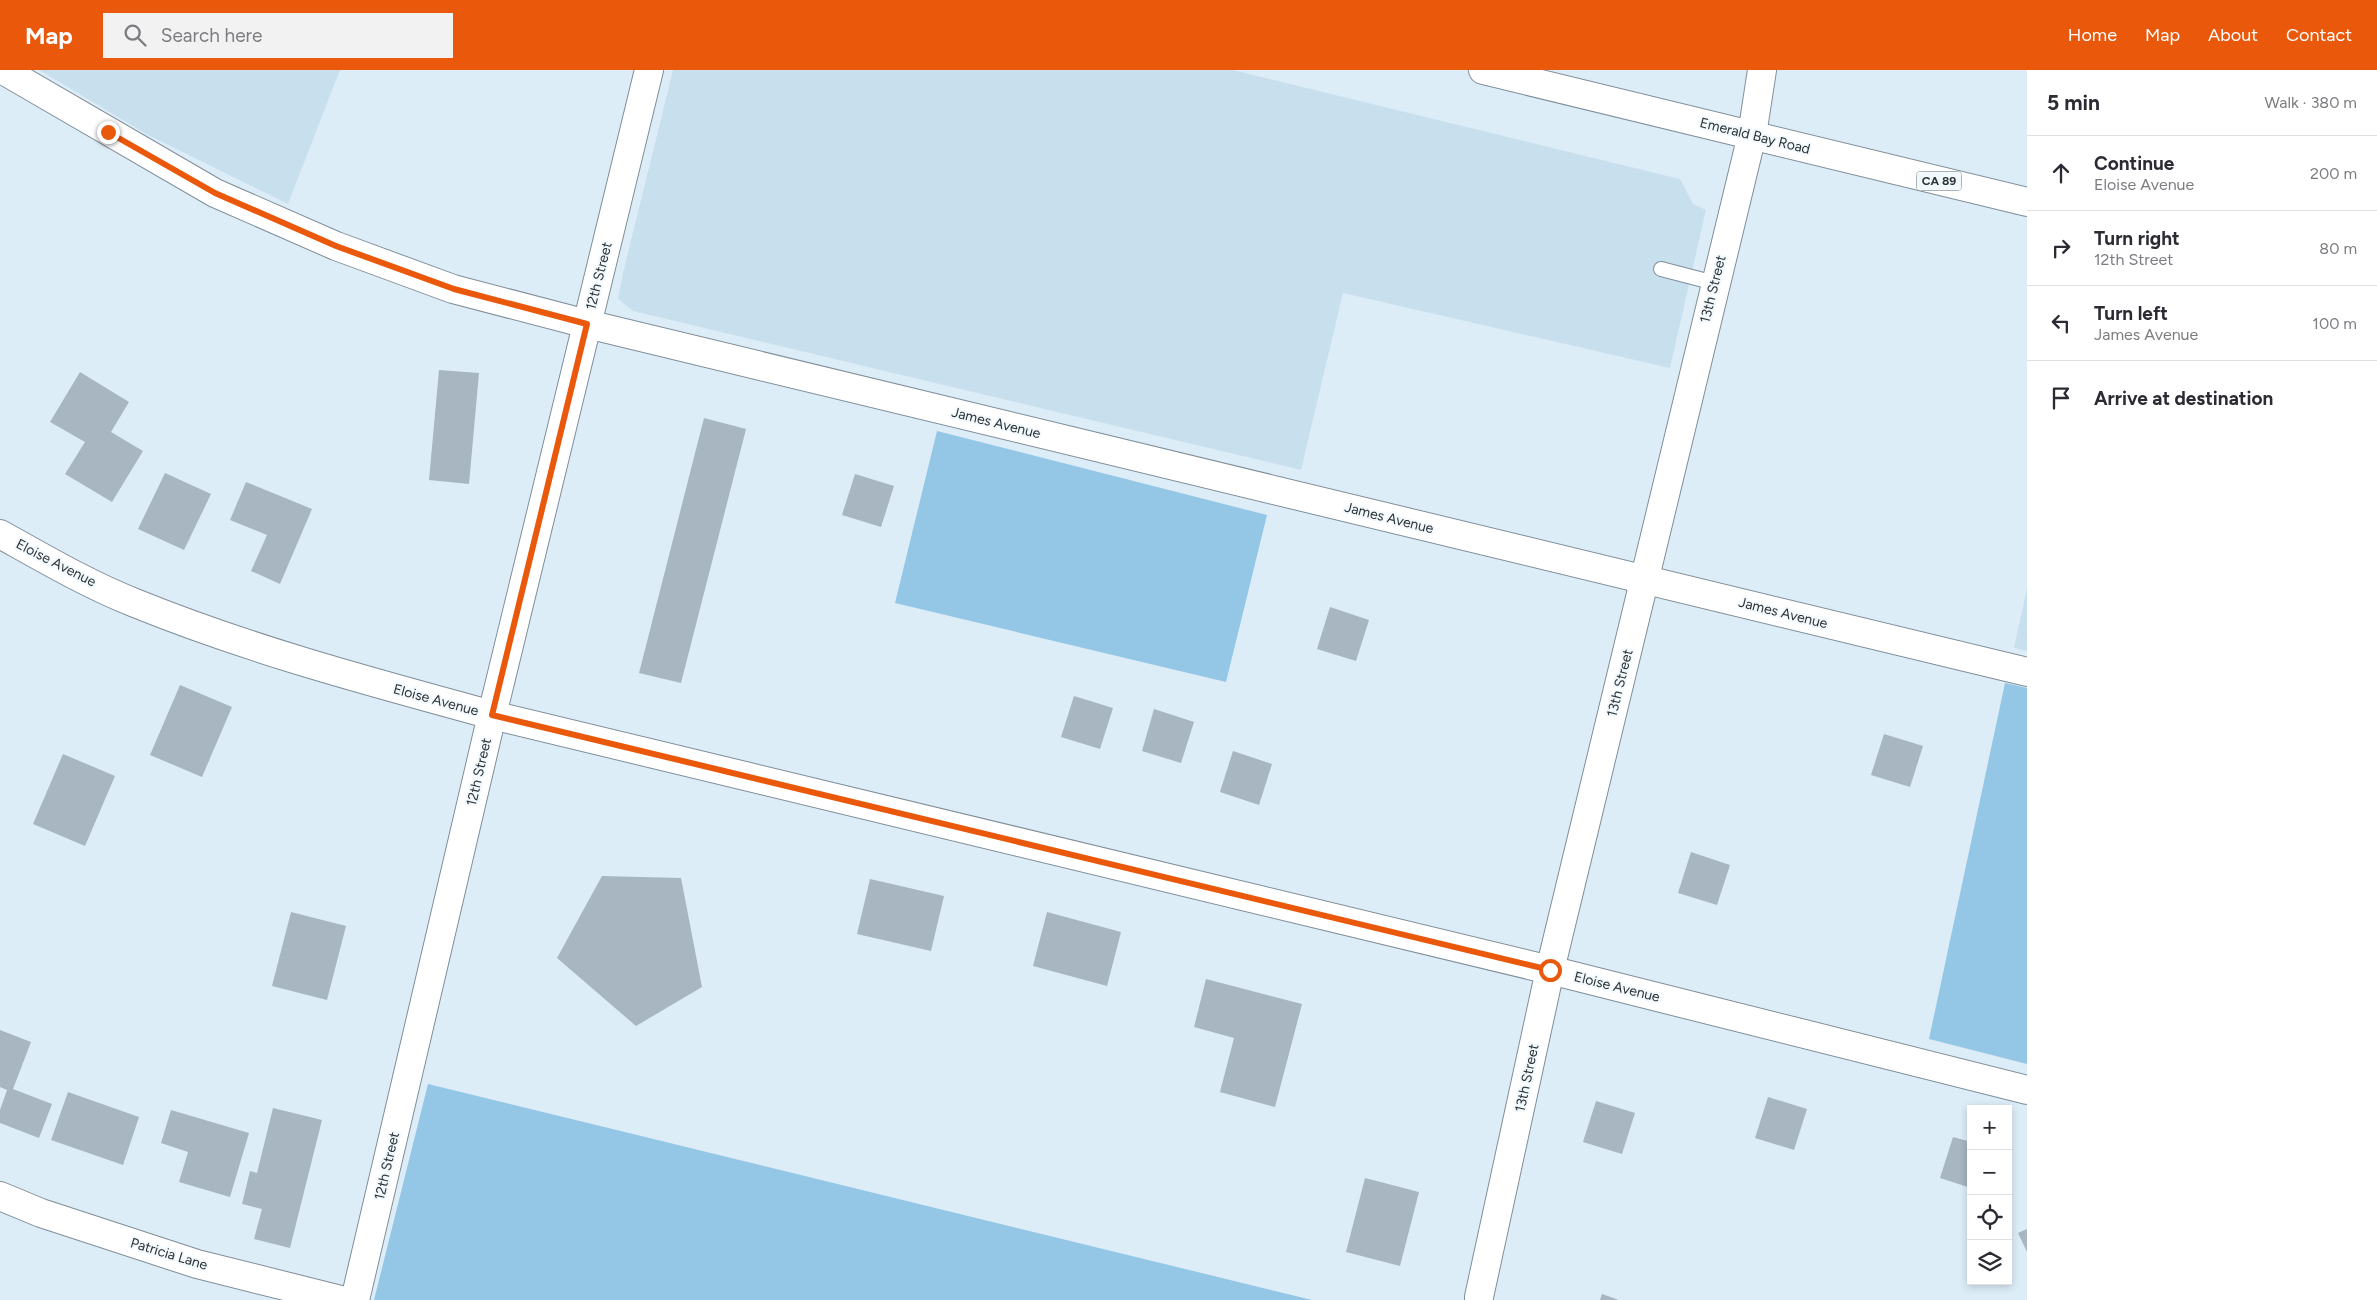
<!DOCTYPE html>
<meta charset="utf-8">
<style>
body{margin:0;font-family:Figtree,sans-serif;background:#f2f2f3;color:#2b2b33}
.controls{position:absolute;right:15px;bottom:15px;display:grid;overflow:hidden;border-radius:0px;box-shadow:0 2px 8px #0003}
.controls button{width:45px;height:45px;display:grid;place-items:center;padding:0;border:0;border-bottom:1px solid #e1e1e2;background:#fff;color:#2b2b33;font:25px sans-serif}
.stop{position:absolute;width:15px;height:15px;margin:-11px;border:4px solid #ea580c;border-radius:50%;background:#fff}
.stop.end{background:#ea580c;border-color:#fff;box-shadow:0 1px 5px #0008}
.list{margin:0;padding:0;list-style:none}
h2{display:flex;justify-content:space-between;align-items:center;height:65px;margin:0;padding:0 20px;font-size:21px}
h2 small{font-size:16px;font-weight:400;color:#7c7c81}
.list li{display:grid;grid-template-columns:32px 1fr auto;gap:15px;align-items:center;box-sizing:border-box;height:75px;padding:0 20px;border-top:1px solid #e1e1e2}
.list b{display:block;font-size:19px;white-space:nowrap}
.list p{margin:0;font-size:16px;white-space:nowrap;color:#7c7c81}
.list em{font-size:16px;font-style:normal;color:#7c7c81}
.icon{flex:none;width:28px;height:28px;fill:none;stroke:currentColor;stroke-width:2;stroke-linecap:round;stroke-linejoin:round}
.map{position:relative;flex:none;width:2027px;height:1230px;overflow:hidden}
header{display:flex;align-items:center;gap:30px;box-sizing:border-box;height:70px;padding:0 25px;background:#ea580c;color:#fff}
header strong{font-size:24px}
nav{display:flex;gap:28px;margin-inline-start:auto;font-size:18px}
.search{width:350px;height:45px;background:#f2f2f3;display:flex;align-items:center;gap:12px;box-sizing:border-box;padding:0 18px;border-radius:0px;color:#7c7c81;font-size:19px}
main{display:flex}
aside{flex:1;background:#fff}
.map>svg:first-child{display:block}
.built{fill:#c8e0ee}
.green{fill:#94c6e6}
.building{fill:#a7b6c0}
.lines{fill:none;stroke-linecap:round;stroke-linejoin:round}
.service-casing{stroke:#7f8e98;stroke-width:16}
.minor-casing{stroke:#7f8e98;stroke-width:30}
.tertiary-casing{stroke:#7f8e98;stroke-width:30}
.primary-casing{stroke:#7f8e98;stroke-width:30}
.service{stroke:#fff;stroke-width:14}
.minor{stroke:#fff;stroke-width:28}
.tertiary{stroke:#fff;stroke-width:28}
.primary{stroke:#fff;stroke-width:28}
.route{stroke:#ea580c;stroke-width:6}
.labels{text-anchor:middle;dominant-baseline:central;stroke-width:4;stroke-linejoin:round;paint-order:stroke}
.shield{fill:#f2f9fd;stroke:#676e72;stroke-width:1}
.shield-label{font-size:12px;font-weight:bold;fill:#2c3236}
.street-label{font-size:14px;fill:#2c3236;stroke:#f2f9fd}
</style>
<header>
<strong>Map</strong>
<div class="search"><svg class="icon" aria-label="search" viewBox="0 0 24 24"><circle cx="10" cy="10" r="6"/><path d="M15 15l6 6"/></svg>Search here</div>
<nav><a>Home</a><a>Map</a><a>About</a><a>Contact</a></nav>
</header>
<main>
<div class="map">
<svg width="2027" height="1230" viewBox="0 0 2027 1230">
<rect width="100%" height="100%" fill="#ddedf8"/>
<g class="built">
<path d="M39,0H340L288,134L148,65Z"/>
<path d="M673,0H1233L1680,109L1693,134L1706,140L1670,298L1343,223L1301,400L633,241L618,229L623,203Z"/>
<path d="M2027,518V581L2014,578Z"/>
</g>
<g class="green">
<path d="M937,361L1267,445L1226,612L895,533Z"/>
<path d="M2005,613L2027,618V994L1929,969Z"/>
<path d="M428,1014L1312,1230H374Z"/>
</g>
<g class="building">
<path d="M439,300L479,303L469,414L429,410Z"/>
<path d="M80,302L129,332L111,362L143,381L112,432L65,404L85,372L50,352Z"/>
<path d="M704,348L746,359L681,613L639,603Z"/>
<path d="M165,403L211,424L184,480L138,459Z"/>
<path d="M855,404L894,416L881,457L842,445Z"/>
<path d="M246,412L312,439L280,514L251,501L267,465L230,450Z"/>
<path d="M1330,537L1369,550L1356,591L1317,579Z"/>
<path d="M180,615L232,637L202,707L150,685Z"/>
<path d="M1074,626L1113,638L1100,679L1061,667Z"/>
<path d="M1154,639L1194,652L1181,693L1142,681Z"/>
<path d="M1884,664L1923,676L1910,717L1871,705Z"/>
<path d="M1233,681L1272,694L1259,735L1220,722Z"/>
<path d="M63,684L115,706L85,776L33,754Z"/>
<path d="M1691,782L1730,795L1717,835L1678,823Z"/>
<path d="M602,806L681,808L702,917L636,956L557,888Z"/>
<path d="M870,809L944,826L931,881L857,864Z"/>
<path d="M291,842L346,856L327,930L272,916Z"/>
<path d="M1047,842L1121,862L1107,916L1033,896Z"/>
<path d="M1206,909L1302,934L1275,1037L1220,1022L1234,968L1194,957Z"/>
<path d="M0,960L31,972L13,1019L52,1034L39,1068L0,1053V1040L7,1020L0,1017Z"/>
<path d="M68,1022L139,1047L123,1095L51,1070Z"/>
<path d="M1768,1027L1807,1039L1794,1080L1755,1068Z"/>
<path d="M1596,1031L1635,1043L1622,1084L1583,1072Z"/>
<path d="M273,1038L322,1050L290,1178L254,1169L262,1139L242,1134L250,1101L257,1103Z"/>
<path d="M171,1040L249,1063L230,1127L179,1112L188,1082L161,1073Z"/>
<path d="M1953,1067L1971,1072V1118L1940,1108Z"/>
<path d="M1365,1108L1419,1122L1400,1196L1346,1182Z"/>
<path d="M2027,1159V1182L2018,1163Z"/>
<path d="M1602,1224L1619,1230H1600Z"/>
</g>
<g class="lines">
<g class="service-casing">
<path id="service" d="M1661,199L1715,213"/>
</g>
<g class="minor-casing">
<g id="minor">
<path d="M3,0L215,123L336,176L453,219L587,254L2027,602"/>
<path d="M0,464C43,488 89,515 135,533C251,580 371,612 492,645L1550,900L2027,1020"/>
<path d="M0,1126L41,1143L197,1194L341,1230"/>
<path d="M1479,1227L1550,900L1752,65"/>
</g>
</g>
<g class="tertiary-casing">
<g id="tertiary">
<path d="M1752,65L1762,0"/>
<path d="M355,1230L492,645L649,0"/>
</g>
</g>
<g class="primary-casing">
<path id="primary" d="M1483,0L2027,132"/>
</g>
<use href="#service" class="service"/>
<use href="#minor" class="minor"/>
<use href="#tertiary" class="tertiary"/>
<use href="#primary" class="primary"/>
</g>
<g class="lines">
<path class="route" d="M108,62L215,123L336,176L454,219L587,254L492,645L1550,900"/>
</g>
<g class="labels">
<rect class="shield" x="1916.5" y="101.5" width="45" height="19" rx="4"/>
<g class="shield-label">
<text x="1939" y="111">CA 89</text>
</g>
<g class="street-label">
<text transform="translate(1755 66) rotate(14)">Emerald Bay Road</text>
<text transform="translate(599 206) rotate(-76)">12th Street</text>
<text transform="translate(1713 219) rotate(-76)">13th Street</text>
<text transform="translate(996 353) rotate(14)">James Avenue</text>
<text transform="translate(1389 448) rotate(14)">James Avenue</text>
<text transform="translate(56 493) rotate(27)">Eloise Avenue</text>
<text transform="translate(1783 543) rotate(14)">James Avenue</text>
<text transform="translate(1620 613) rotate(-76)">13th Street</text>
<text transform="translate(436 630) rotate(15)">Eloise Avenue</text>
<text transform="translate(479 702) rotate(-77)">12th Street</text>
<text transform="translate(1617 917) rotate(14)">Eloise Avenue</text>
<text transform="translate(1527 1008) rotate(-78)">13th Street</text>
<text transform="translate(387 1096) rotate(-77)">12th Street</text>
<text transform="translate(169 1184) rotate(17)">Patricia Lane</text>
</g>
</g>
</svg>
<div class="controls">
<button>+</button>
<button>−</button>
<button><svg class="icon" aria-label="locate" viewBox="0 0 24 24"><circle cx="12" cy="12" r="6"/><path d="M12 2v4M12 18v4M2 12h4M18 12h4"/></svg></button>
<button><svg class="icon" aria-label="layers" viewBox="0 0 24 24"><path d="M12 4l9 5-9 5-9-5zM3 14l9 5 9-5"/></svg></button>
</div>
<div class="stop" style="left:1550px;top:900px"></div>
<div class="stop end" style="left:108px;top:62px"></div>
</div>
<aside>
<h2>5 min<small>Walk · 380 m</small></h2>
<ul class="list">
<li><svg class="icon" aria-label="ahead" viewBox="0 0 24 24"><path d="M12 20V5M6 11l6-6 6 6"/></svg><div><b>Continue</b><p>Eloise Avenue</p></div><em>200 m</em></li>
<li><svg class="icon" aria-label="right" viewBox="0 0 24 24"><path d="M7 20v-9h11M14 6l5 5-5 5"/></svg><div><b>Turn right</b><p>12th Street</p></div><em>80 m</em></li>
<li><svg class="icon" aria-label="left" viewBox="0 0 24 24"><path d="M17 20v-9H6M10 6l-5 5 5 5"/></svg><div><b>Turn left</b><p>James Avenue</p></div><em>100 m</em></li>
<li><svg class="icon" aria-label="arrive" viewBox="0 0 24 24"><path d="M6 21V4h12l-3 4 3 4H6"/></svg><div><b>Arrive at destination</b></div></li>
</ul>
</aside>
</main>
